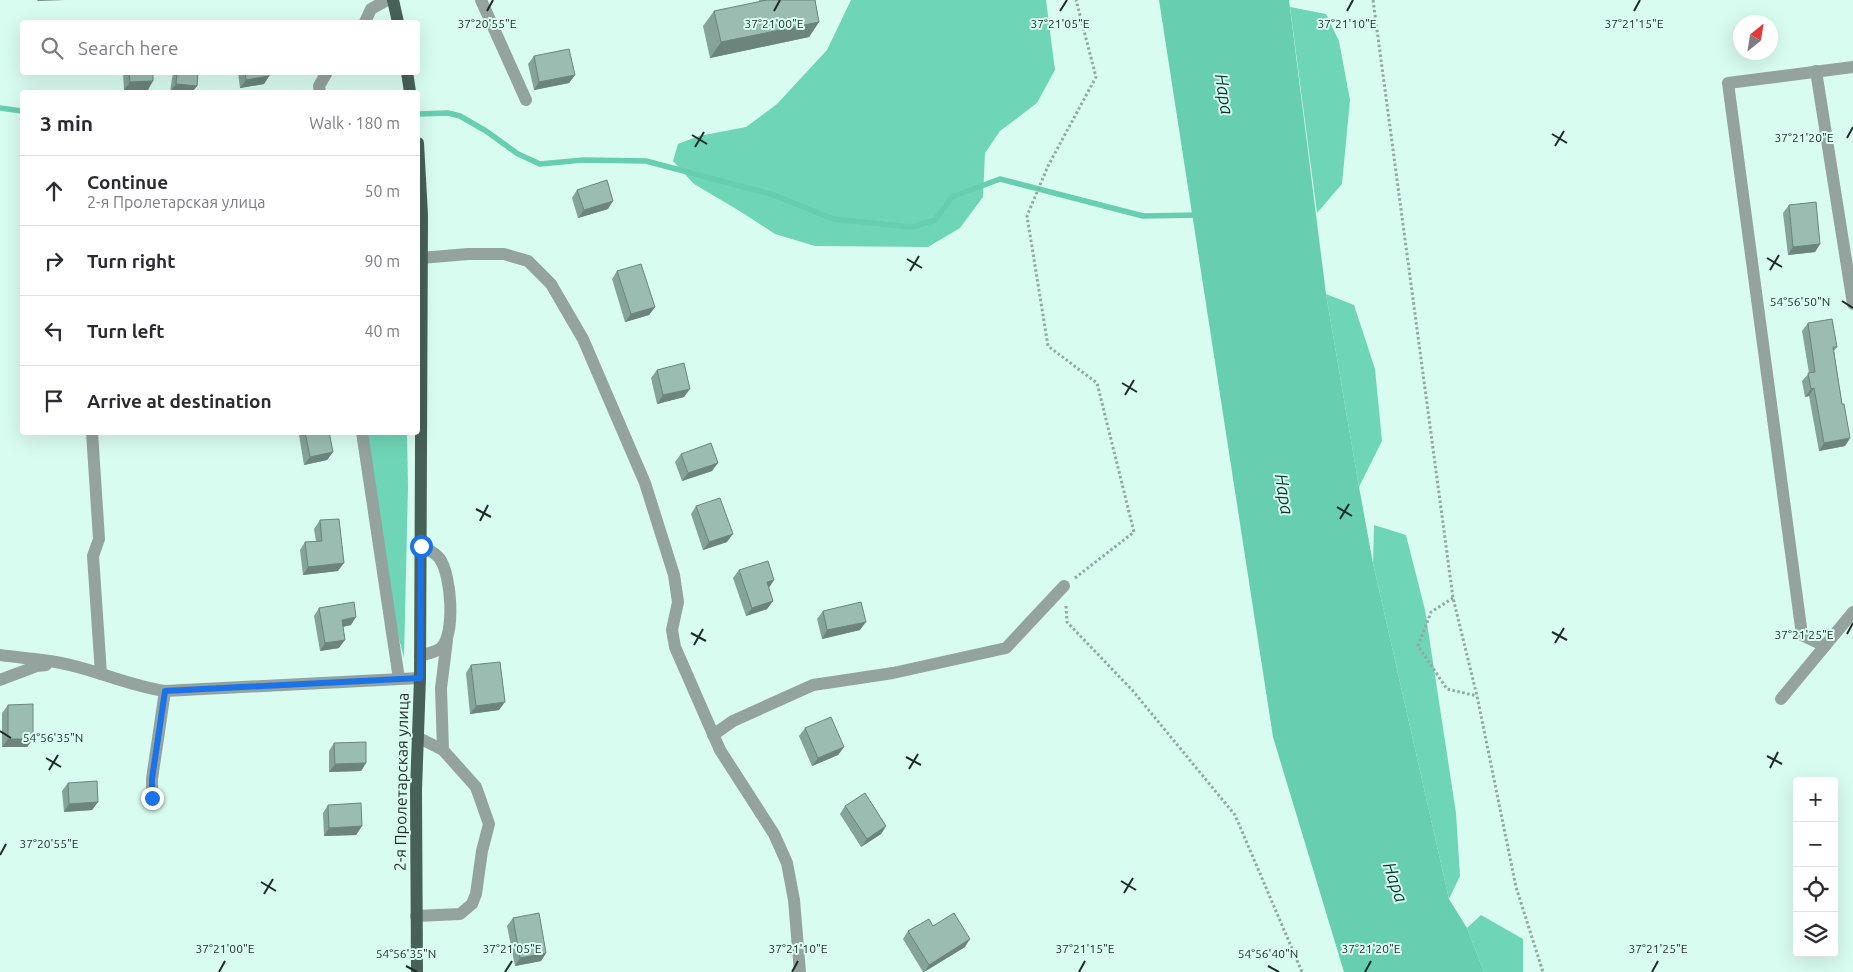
<!DOCTYPE html>
<meta charset="utf-8">
<style>
body{margin:0;font-family:Ubuntu,sans-serif;background:#f7f7f7;color:#2b2b33}
.controls{position:absolute;right:15px;bottom:15px;display:grid;overflow:hidden;border-radius:5px;box-shadow:0 5px 20px #0002}
.controls button{width:45px;height:45px;display:grid;place-items:center;padding:0;border:0;border-bottom:1px solid #e1e1e2;background:#fff;color:#2b2b33;font:25px sans-serif}
.compass{position:absolute;left:1733px;top:15px;width:45px;height:45px;border-radius:50%;background:#fff;box-shadow:0 5px 20px #0002;rotate:30deg}
.stop{position:absolute;width:15px;height:15px;margin:-11px;border:4px solid #1a73e8;border-radius:50%;background:#fff}
.stop.end{background:#1a73e8;border-color:#fff;box-shadow:0 1px 5px #0008}
.list{margin:0;padding:0;list-style:none}
h2{display:flex;justify-content:space-between;align-items:center;height:65px;margin:0;padding:0 20px;font-size:21px}
h2 small{font-size:16px;font-weight:400;color:#7c7c81}
.list li{display:grid;grid-template-columns:32px 1fr auto;gap:15px;align-items:center;box-sizing:border-box;height:70px;padding:0 20px;border-top:1px solid #e1e1e2}
.list b{display:block;font-size:19px;white-space:nowrap}
.list p{margin:0;font-size:16px;white-space:nowrap;color:#7c7c81}
.list em{font-size:16px;font-style:normal;color:#7c7c81}
.icon{flex:none;width:28px;height:28px;fill:none;stroke:currentColor;stroke-width:2;stroke-linecap:round;stroke-linejoin:round}
.map{position:relative;flex:none;width:1853px;height:972px;overflow:hidden}
.search{position:absolute;background:#fff;box-shadow:0 5px 20px #0002;left:20px;top:20px;width:400px;height:55px;display:flex;align-items:center;gap:12px;box-sizing:border-box;padding:0 18px;border-radius:5px;color:#7c7c81;font-size:19px}
.panel{position:absolute;background:#fff;box-shadow:0 5px 20px #0002;left:20px;top:90px;width:400px;height:345px;border-radius:5px}
.map>svg:first-child{display:block}
.forest{fill:#6fd5b7}
.water{fill:#67ceb0}
.lines{fill:none;stroke-linecap:round;stroke-linejoin:round}
.stream{stroke:#67ceb0;stroke-width:5.5}
.path{stroke:#90aaa1;stroke-width:3;stroke-dasharray:2.5 2.5;stroke-linecap:butt}
.minor{stroke:#94a39e;stroke-width:12}
.major{stroke:#476158;stroke-width:12}
.wall{fill:#85a398}
.shaded-wall{fill:#6c847c}
.building{fill:#9bbdb1;stroke:#6c847c}
.route{stroke:#1a73e8;stroke-width:6}
.ticks{fill:none;stroke:#1e2b26;stroke-width:2}
.labels{text-anchor:middle;dominant-baseline:central;stroke-width:4;stroke-linejoin:round;paint-order:stroke}
.street-label{font-size:16px;fill:#1e2b26;stroke:#d9fcf0}
.water-label{font-size:18px;font-style:italic;fill:#09392d;stroke:#d9fcf0}
.ticks-label{font-size:12px;text-anchor:middle;fill:#1e2b26;stroke:#d9fcf0;stroke-width:4;stroke-linejoin:round;paint-order:stroke}
</style>
<div class="map">
<svg width="1853" height="972" viewBox="0 0 1853 972">
<rect width="100%" height="100%" fill="#d9fcf0"/>
<g class="forest">
<path d="M851,0H1046L1055,70L1037,103L1000,131L985,153L983,197L960,228L928,247L815,246L775,234L738,210L694,184L673,161L678,144L699,136L746,127L777,104L827,50Z"/>
<path d="M1290,7L1326,14L1339,41L1350,100L1342,184L1317,213Z"/>
<path d="M1326,294L1354,305L1375,369L1382,441L1359,487Z"/>
<path d="M366,433H407L408,487L404,658L382,572Z"/>
<path d="M1374,525L1406,535L1425,610L1456,813L1460,876L1449,899L1373,563Z"/>
<path d="M1481,915L1523,939V972H1484L1467,928Z"/>
</g>
<path class="water" d="M1159,0H1289L1326,294L1359,487L1373,563L1449,899L1467,928L1484,972H1344L1273,737Z"/>
<g class="lines">
<g class="stream">
<path d="M0,108L22,111"/>
<path d="M418,114L448,113L460,116L486,131L518,154L540,164L583,160L646,161L774,195L833,219L911,227L935,220L952,197L1000,179L1143,216L1198,215"/>
</g>
<g class="path">
<path d="M1373,0L1453,598L1477,696L1516,887L1543,972"/>
<path d="M1075,578L1134,532L1097,383L1048,346L1027,216L1048,166L1096,77L1076,0"/>
<path d="M1453,598L1431,612L1418,646L1447,689L1477,696"/>
<path d="M1066,606L1067,622L1133,691L1235,815L1302,972"/>
</g>
<g class="minor">
<path d="M481,0L526,100"/>
<path d="M365,22L371,9L387,0"/>
<path d="M1816,71L1853,304"/>
<path d="M320,92L319,86L327,72"/>
<path d="M421,258L468,254H504L528,261L551,284L583,339L645,483L674,575L678,602L672,630L675,647L720,750L774,834L787,863L794,900L800,972"/>
<path d="M92,432L99,539L93,556L101,674"/>
<path d="M362,432L399,679"/>
<path d="M1825,646L1802,635L1728,83L1853,67"/>
<path d="M0,655C20,658 41,659 61,663C97,670 129,686 165,691L420,678"/>
<path d="M420,656C426,654 436,652 441,648C456,633 451,575 440,559C435,552 428,550 421,546"/>
<path d="M0,680L37,666L46,665"/>
<path d="M1781,699L1853,612"/>
<path d="M713,735L733,721L813,685L893,673L1006,648L1064,586"/>
<path d="M443,750L441,688L447,640"/>
<path d="M152,798V779L165,691"/>
<path d="M416,916L460,914L472,904L476,894L482,851L489,824L476,787L443,750L417,737"/>
</g>
<g class="major">
<path d="M393,0L398,22"/>
<path d="M407,72L410,92"/>
<path d="M417,972L416,790L420,678L422,215L418,143"/>
</g>
</g>
<g class="wall">
<path d="M759,0H815L819,22L809,37L710,58L703,26L714,11L760,2Z"/>
<path d="M534,56L575,75L569,83L534,90L528,64Z"/>
<path d="M123,72H153L148,90H124Z"/>
<path d="M173,72H198L197,86L192,92H170Z"/>
<path d="M238,72H269V76L264,84L240,88Z"/>
<path d="M577,190L608,209L578,218L572,198Z"/>
<path d="M1789,205L1820,244L1815,252L1788,255L1783,213Z"/>
<path d="M617,271L655,307L649,315L625,322L612,279Z"/>
<path d="M1808,323L1837,347L1834,351L1842,404L1850,438L1845,446L1819,451L1809,396L1805,397L1802,381L1809,373L1802,331Z"/>
<path d="M657,370L684,397L657,404L651,378Z"/>
<path d="M300,432H329L333,452L327,460L304,465L299,435Z"/>
<path d="M681,454L712,471L682,481L675,462Z"/>
<path d="M696,506L727,542L703,550L691,514Z"/>
<path d="M320,520L338,571L303,575L300,550L305,542L316,541L314,529Z"/>
<path d="M739,570L768,588L773,601L767,609L746,616L733,578Z"/>
<path d="M319,608L351,625L343,627L339,648L320,651L314,616Z"/>
<path d="M823,611L860,630L822,639L817,619Z"/>
<path d="M471,665L499,710L470,714L466,673Z"/>
<path d="M8,705L33,739L27,747H2V713Z"/>
<path d="M805,728L844,747L838,755L812,766L799,736Z"/>
<path d="M334,743L366,763L361,771L329,772V751Z"/>
<path d="M68,783L98,802L92,810L64,812L62,791Z"/>
<path d="M328,805L362,826L356,835L324,836L323,813Z"/>
<path d="M845,806L886,826L881,834L861,847L840,814Z"/>
<path d="M513,918L546,953L541,961L515,966L507,926Z"/>
<path d="M933,926L965,947L924,972H923L903,939L908,931Z"/>
</g>
<g class="shaded-wall">
<path d="M38,0H66L37,1Z"/>
<path d="M819,22L809,37L710,58L721,42Z"/>
<path d="M575,75L569,83L534,90L539,82Z"/>
<path d="M269,76L264,84L240,88L246,80Z"/>
<path d="M153,81L148,90H124L130,82Z"/>
<path d="M176,84L197,86L192,92H170Z"/>
<path d="M613,201L608,209L578,218L584,210Z"/>
<path d="M1820,244L1815,252L1788,255L1793,247Z"/>
<path d="M655,307L649,315L625,322L631,314Z"/>
<path d="M1814,388L1809,396L1805,397L1811,389Z"/>
<path d="M690,389L684,397L657,404L663,395Z"/>
<path d="M1850,438L1845,446L1819,451L1824,443Z"/>
<path d="M333,452L327,460L304,465L310,457Z"/>
<path d="M718,463L712,471L682,481L688,473Z"/>
<path d="M733,534L727,542L703,550L709,542Z"/>
<path d="M344,563L338,571L303,575L308,567Z"/>
<path d="M774,580L769,588L761,590L767,582Z"/>
<path d="M773,601L767,609L746,616L752,608Z"/>
<path d="M356,617L351,625L336,628L342,620Z"/>
<path d="M866,622L860,630L822,639L827,630Z"/>
<path d="M345,640L339,648L320,651L325,643Z"/>
<path d="M505,702L499,710L470,714L476,706Z"/>
<path d="M8,739H33L27,747H2Z"/>
<path d="M844,747L838,755L812,766L818,758Z"/>
<path d="M366,763L361,771L329,772L335,764Z"/>
<path d="M98,802L92,810L64,812L69,804Z"/>
<path d="M362,826L356,835L324,836L329,828Z"/>
<path d="M886,826L881,834L861,847L867,839Z"/>
<path d="M970,939L965,947L924,972L929,965Z"/>
<path d="M546,953L541,961L515,966L520,958Z"/>
</g>
<g class="building">
<path d="M767,0H815L819,22L721,42L714,11Z"/>
<path d="M569,49L575,75L539,82L534,56Z"/>
<path d="M129,72H153V81L130,82Z"/>
<path d="M177,72H198L197,86L176,84Z"/>
<path d="M245,72H269V76L246,80Z"/>
<path d="M607,180L613,201L584,210L577,190Z"/>
<path d="M1816,202L1820,244L1793,247L1789,205Z"/>
<path d="M641,264L655,307L631,314L617,271Z"/>
<path d="M1832,319L1837,347H1833L1842,404H1844L1850,438L1824,443L1814,388L1811,389L1808,373L1815,372L1808,323Z"/>
<path d="M684,363L690,389L663,395L657,370Z"/>
<path d="M305,432H329L333,452L310,457Z"/>
<path d="M711,443L718,463L688,473L681,454Z"/>
<path d="M720,498L733,534L709,542L696,506Z"/>
<path d="M339,519L344,563L308,567L305,542L322,541L320,520Z"/>
<path d="M768,561L774,580L767,582L773,601L752,608L739,570Z"/>
<path d="M354,602L356,617L342,620L345,640L325,643L319,608Z"/>
<path d="M861,602L866,622L827,630L823,611Z"/>
<path d="M500,662L505,702L476,706L471,665Z"/>
<path d="M33,704V739H8V705Z"/>
<path d="M831,717L844,747L818,758L805,728Z"/>
<path d="M366,742V763L335,764L334,743Z"/>
<path d="M97,781L98,802L69,804L68,783Z"/>
<path d="M865,793L886,826L867,839L845,806Z"/>
<path d="M361,803L362,826L329,828L328,805Z"/>
<path d="M539,913L546,953L520,958L513,918Z"/>
<path d="M954,913L970,939L929,965L908,931L929,919L933,926Z"/>
</g>
<g class="lines">
<path class="route" d="M152,798V779L165,691L420,678L421,546"/>
</g>
<path class="ticks" d="M487,11L493,0M774,11L780,0M1060,11L1067,0M1347,11L1353,0M1634,11L1640,0M1552,134L1567,143M692,135L707,144M1847,138L1853,127M1555,146L1564,131M695,147L704,132M1767,258L1782,267M907,259L922,268M1770,270L1779,255M910,271L919,256M1842,301L1853,308M1122,383L1137,392M1125,395L1134,380M1337,507L1352,516M476,509L491,517M1340,519L1349,504M480,521L488,505M1552,632L1567,640M691,633L706,641M1847,634L1853,623M1555,643L1564,628M694,645L703,629M0,731L11,738M1767,756L1782,764M906,757L921,765M46,758L61,767M1770,768L1778,752M909,769L918,754M49,770L58,755M0,855L6,844M1121,881L1136,890M261,882L276,891M1124,893L1133,878M264,894L273,879M406,966L417,972M1268,966L1279,972M219,972L225,961M505,972L512,961M792,972L798,961M1079,972L1085,961M1365,972L1371,961M1652,972L1658,961"/>
<g class="labels">
<g class="street-label">
<text transform="translate(401 782) rotate(-89)">2-я Пролетарская улица</text>
</g>
<g class="water-label">
<text transform="translate(1225 94) rotate(81)">Нара</text>
<text transform="translate(1285 494) rotate(81)">Нара</text>
<text transform="translate(1396 882) rotate(71)">Нара</text>
</g>
</g>
<g class="ticks-label">
<text x="487" y="28">37°20'55"E</text>
<text x="774" y="28">37°21'00"E</text>
<text x="1060" y="28">37°21'05"E</text>
<text x="1347" y="28">37°21'10"E</text>
<text x="1634" y="28">37°21'15"E</text>
<text x="1804" y="142">37°21'20"E</text>
<text x="1800" y="306">54°56'50"N</text>
<text x="1804" y="639">37°21'25"E</text>
<text x="53" y="742">54°56'35"N</text>
<text x="49" y="848">37°20'55"E</text>
<text x="225" y="953">37°21'00"E</text>
<text x="512" y="953">37°21'05"E</text>
<text x="798" y="953">37°21'10"E</text>
<text x="1085" y="953">37°21'15"E</text>
<text x="1371" y="953">37°21'20"E</text>
<text x="1658" y="953">37°21'25"E</text>
<text x="406" y="958">54°56'35"N</text>
<text x="1268" y="958">54°56'40"N</text>
</g>
</svg>
<div class="controls">
<button>+</button>
<button>−</button>
<button><svg class="icon" aria-label="locate" viewBox="0 0 24 24"><circle cx="12" cy="12" r="6"/><path d="M12 2v4M12 18v4M2 12h4M18 12h4"/></svg></button>
<button><svg class="icon" aria-label="layers" viewBox="0 0 24 24"><path d="M12 4l9 5-9 5-9-5zM3 14l9 5 9-5"/></svg></button>
</div>
<svg class="compass" viewBox="-18 -18 36 36"><path d="M0-13l5 13h-10z" fill="#e53935"/><path d="M0 13l5-13h-10z" fill="#7c7c81"/></svg>
<div class="stop" style="left:421px;top:546px"></div>
<div class="stop end" style="left:152px;top:798px"></div>
<div class="search"><svg class="icon" aria-label="search" viewBox="0 0 24 24"><circle cx="10" cy="10" r="6"/><path d="M15 15l6 6"/></svg>Search here</div>
<section class="panel">
<h2>3 min<small>Walk · 180 m</small></h2>
<ul class="list">
<li><svg class="icon" aria-label="ahead" viewBox="0 0 24 24"><path d="M12 20V5M6 11l6-6 6 6"/></svg><div><b>Continue</b><p>2-я Пролетарская улица</p></div><em>50 m</em></li>
<li><svg class="icon" aria-label="right" viewBox="0 0 24 24"><path d="M7 20v-9h11M14 6l5 5-5 5"/></svg><div><b>Turn right</b></div><em>90 m</em></li>
<li><svg class="icon" aria-label="left" viewBox="0 0 24 24"><path d="M17 20v-9H6M10 6l-5 5 5 5"/></svg><div><b>Turn left</b></div><em>40 m</em></li>
<li><svg class="icon" aria-label="arrive" viewBox="0 0 24 24"><path d="M6 21V4h12l-3 4 3 4H6"/></svg><div><b>Arrive at destination</b></div></li>
</ul>
</section>
</div>
